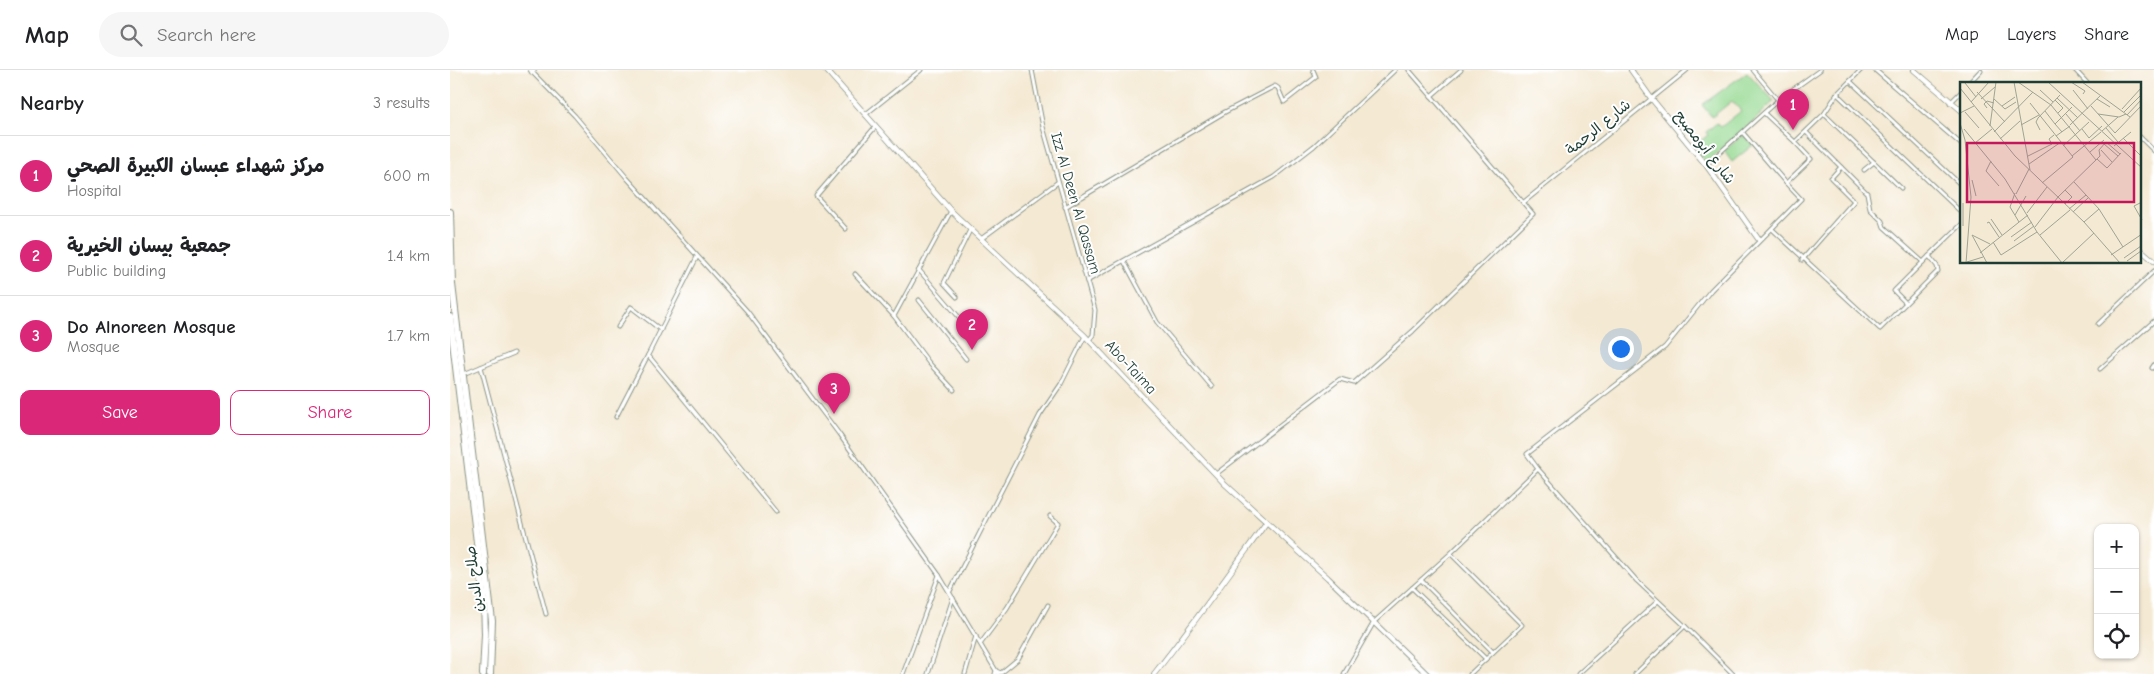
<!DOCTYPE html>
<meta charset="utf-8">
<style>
body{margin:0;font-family:"Comic Neue","Playpen Sans Arabic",sans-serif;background:#f6f6f6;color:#202124}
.controls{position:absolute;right:15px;bottom:15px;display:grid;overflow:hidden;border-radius:10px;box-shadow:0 1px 4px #0004}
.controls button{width:45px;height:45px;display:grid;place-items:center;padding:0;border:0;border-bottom:1px solid #e0e0e0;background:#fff;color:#202124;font:25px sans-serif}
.you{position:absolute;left:1170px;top:278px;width:18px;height:18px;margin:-12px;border:4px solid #fff;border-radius:50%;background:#1a73e8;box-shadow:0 0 0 8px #1a73e833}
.badge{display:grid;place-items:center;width:32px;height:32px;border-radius:50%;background:#db2777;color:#fff;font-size:16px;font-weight:700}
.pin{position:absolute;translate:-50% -41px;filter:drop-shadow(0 1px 2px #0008)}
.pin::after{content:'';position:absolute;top:26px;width:18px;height:15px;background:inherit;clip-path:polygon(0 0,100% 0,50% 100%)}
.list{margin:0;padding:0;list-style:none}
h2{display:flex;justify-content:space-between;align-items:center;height:65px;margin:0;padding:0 20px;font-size:21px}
h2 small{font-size:16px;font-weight:400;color:#757577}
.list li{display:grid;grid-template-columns:32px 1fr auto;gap:15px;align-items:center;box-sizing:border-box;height:80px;padding:0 20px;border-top:1px solid #e0e0e0}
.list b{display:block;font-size:19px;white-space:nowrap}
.list p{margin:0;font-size:16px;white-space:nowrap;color:#757577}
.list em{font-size:16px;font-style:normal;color:#757577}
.actions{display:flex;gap:10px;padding:15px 20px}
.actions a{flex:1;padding:11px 0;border:1px solid #db2777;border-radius:10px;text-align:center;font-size:18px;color:#db2777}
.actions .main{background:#db2777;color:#fff}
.icon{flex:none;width:28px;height:28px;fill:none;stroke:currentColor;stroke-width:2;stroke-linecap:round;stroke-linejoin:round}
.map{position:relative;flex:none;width:1704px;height:604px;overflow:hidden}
header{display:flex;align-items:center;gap:30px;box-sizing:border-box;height:70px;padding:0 25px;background:#fff;border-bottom:1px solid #e0e0e0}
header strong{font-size:24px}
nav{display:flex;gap:28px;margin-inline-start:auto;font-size:18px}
.search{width:350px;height:45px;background:#f6f6f6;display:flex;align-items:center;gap:12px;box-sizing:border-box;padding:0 18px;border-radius:28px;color:#757577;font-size:19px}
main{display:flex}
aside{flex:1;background:#fff}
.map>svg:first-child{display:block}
.green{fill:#95d991;stroke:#5a8b62}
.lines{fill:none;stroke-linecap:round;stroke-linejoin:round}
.street-casing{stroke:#8a9384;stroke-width:5}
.secondary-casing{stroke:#8a9384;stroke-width:6}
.highway-casing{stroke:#8a9384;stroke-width:8}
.street{stroke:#fff;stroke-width:3}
.secondary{stroke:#fff;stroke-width:4.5}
.highway{stroke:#fff;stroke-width:6}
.labels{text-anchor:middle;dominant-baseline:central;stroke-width:4;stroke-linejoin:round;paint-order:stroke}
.street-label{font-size:15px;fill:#1f3d34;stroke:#fff}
.inset-road{fill:none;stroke:#9fa493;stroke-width:1}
.view{fill:#c2185b;fill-opacity:0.15;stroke:#c2185b;stroke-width:2.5}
.inset-edge{fill:none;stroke:#1f3d34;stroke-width:2.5}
</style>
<header>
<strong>Map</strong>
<div class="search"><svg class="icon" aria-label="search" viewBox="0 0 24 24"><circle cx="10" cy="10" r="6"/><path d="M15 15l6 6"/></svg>Search here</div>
<nav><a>Map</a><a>Layers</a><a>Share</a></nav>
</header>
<main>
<aside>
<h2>Nearby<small>3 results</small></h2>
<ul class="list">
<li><span class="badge">1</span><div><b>مركز شهداء عبسان الكبيرة الصحي</b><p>Hospital</p></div><em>600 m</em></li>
<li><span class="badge">2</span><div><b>جمعية بيسان الخيرية</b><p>Public building</p></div><em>1.4 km</em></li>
<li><span class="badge">3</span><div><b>Do Alnoreen Mosque</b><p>Mosque</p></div><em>1.7 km</em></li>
</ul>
<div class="actions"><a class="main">Save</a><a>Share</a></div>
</aside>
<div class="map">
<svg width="1704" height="604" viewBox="0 0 1704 604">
<rect width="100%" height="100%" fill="#fff"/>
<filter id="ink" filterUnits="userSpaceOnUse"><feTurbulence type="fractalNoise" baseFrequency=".02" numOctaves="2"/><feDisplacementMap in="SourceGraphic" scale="10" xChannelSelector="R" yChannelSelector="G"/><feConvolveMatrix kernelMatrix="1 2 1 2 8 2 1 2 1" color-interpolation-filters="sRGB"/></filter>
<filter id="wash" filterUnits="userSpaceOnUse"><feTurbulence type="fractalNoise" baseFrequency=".0096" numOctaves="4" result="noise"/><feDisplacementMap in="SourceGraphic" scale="20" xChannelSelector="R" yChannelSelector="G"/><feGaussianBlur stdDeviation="1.12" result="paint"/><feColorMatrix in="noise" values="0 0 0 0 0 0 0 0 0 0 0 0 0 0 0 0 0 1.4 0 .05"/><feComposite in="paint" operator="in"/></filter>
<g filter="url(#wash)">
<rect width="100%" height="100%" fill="#f4e9d3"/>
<g class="green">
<path d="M1297,2L1324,31L1291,64L1256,92L1244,76L1258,65L1256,62L1267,53L1271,57L1291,41L1282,31L1262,47L1252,35Z"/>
<path d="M1292,66H1295L1303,75L1282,92L1274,81Z"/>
</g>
</g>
<g filter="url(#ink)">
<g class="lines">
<g class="street-casing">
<g id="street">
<path d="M80,0L125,46L177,108L297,241L389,364L489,505L548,604"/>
<path d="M582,0L593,57L645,240L643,265L639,270"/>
<path d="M1303,0L1328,30"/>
<path d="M1425,0L1512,75"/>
<path d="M1625,0L1638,14"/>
<path d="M1400,11L1512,116"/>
<path d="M1518,14L1531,0"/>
<path d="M1387,24L1512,143"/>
<path d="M981,26L1011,0"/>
<path d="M1500,33L1512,21"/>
<path d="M1314,43L1345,72"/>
<path d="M416,44L471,0"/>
<path d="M1374,44L1451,118"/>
<path d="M1356,62L1417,123L1420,139L1432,151L1434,157L1473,192"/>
<path d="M1293,63L1336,113"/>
<path d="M1690,67L1704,81"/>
<path d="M1256,95L1328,30L1370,0"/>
<path d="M1414,100L1424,92"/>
<path d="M1074,132L1237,0"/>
<path d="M615,137L775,42L825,16L828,18L834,32L866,7L863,0"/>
<path d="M396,159L366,126L426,56"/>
<path d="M1322,159L1430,259L1488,201L1487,196L1479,186L1512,154"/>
<path d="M531,169L608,112"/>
<path d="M247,187L198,285L326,442"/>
<path d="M1352,190L1404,131L1381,108L1391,97"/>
<path d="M674,191L707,252L762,317"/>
<path d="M469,200L514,253L527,265"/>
<path d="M405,204L444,246L479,293L504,320"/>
<path d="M637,211L824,107L864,76L945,0"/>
<path d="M507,227L494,213L520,160"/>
<path d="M469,230L516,289"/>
<path d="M1455,232L1444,221L1479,186"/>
<path d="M444,246L501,141"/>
<path d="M1648,254L1704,201"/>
<path d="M168,257L181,237L211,260"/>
<path d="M31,297L96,544"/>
<path d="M1702,298L1704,295"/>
<path d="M1650,299L1704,251"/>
<path d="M14,304L64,283"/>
<path d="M166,347L198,285"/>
<path d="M1088,399L1187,511L1235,556L1283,604"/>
<path d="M766,404L890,309L904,313L963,261L1083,144L959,0"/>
<path d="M1001,484L1072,555L1020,604"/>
<path d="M971,510L1043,582"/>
<path d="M962,518L1036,589"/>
<path d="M500,521L590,345L611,314L635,266"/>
<path d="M531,573L557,538L608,453L600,446"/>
<path d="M453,604L489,505"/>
<path d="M478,604L503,528"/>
<path d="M515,604L526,566"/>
<path d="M545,604L546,601L551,603L568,589L598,535"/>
<path d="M894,604L924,552L1001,483L1088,399L1077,384L1215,277L1261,220L1351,129L1336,113L1361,89L1345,72L1374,44L1387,24L1411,0"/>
<path d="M1128,604L1208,531"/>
<path d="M1185,604L1235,556"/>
</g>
</g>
<g class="secondary-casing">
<g id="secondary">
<path d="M376,0L501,141L635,266L774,413L878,508L977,604"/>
<path d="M1181,0L1201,28L1256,95L1309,170"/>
<path d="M1464,0L1512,41"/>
<path d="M82,2L84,0"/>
<path d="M1690,179L1704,191"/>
<path d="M704,604C743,555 779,504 816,453"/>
</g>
</g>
<g class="highway-casing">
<g id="highway">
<path d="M0,142L2,214L42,551L40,604"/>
<path d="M0,247L34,531L35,564L33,604"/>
</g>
</g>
<use href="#street" class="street"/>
<use href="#secondary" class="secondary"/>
<use href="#highway" class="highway"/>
</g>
</g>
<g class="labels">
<g class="street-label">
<text transform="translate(1148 57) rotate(-39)">شارع الرحمة</text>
<text transform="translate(1255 77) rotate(52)">شارع أبومصبح</text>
<text transform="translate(626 133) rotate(74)">Izz Al Deen Al Qassam</text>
<text transform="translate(681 297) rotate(47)">Abo-Taima</text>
<text transform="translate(24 509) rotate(-97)">صلاح الدين</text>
</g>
</g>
<g transform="translate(1510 12)">
<rect width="181" height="181" fill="#f4e9d3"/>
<path class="inset-road" d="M54,0L70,88M58,0L91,23L136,78M88,0L182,86M111,0L125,9L123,12M122,0L170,35M5,1L16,15M0,6L55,74L124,140L160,181M80,8L93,20M113,8L128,27M17,10L45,40M97,16L118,36M21,17L35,5M34,17L45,27L56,20M137,17L150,25M95,18L103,26L98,31M11,20L29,0M70,21L113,75L82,101M42,24L55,15M131,24L155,51L182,23M27,26L24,22L27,19L34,21M162,27L182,5M85,29L95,42M5,30L19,46M164,30L182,12M0,31L14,24M106,32L120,49M138,32L159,35L166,32M167,33L182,17M0,41L5,58L11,115L6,181M61,43L79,33M110,43L141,13M30,44L36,0M146,46L158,60M4,47L45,97L77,150L102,181M122,47L129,56L142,44M80,48L76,40L78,36L100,13M142,49L158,35M34,50L73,10M102,50L95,42L112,25M96,54L110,44M163,56L182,75M40,57L60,39M15,61L32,47M144,62L158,74M103,64L129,40M154,64L171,50M141,68L152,80M130,70L144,58M68,74L92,62L89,57L94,53M112,74L141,50M137,77L147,86L161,71M31,79L26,89L39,104M69,82L101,60M12,98L16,114M114,100L139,127L163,165M55,111L50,125L59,140M56,112L69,87M182,120L174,124L182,138M3,121V144M105,122L112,115L105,108M109,127L126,113M113,130L128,116M67,131L87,105M55,133L66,114M31,137L42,153M124,140L139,127M27,141L29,140L39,155M75,145L98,115L140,74L139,68L146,60L160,72M12,153L27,181M12,153L30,162M80,153L110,128M51,155L72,140M54,159L74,144M33,160L41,173L77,150M20,171L68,133M151,173L182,152M164,176L181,164M167,179L181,169M7,180L23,175M102,181L134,151"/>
<path class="view" d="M7,61H174V120H7Z"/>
<rect width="181" height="181" class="inset-edge"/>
</g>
</svg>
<div class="controls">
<button>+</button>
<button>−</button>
<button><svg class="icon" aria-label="locate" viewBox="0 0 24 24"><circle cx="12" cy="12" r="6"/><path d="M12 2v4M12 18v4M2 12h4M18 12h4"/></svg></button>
</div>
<div class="you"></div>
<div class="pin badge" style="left:1343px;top:60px">1</div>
<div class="pin badge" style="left:522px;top:280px">2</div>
<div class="pin badge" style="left:384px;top:344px">3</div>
</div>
</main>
